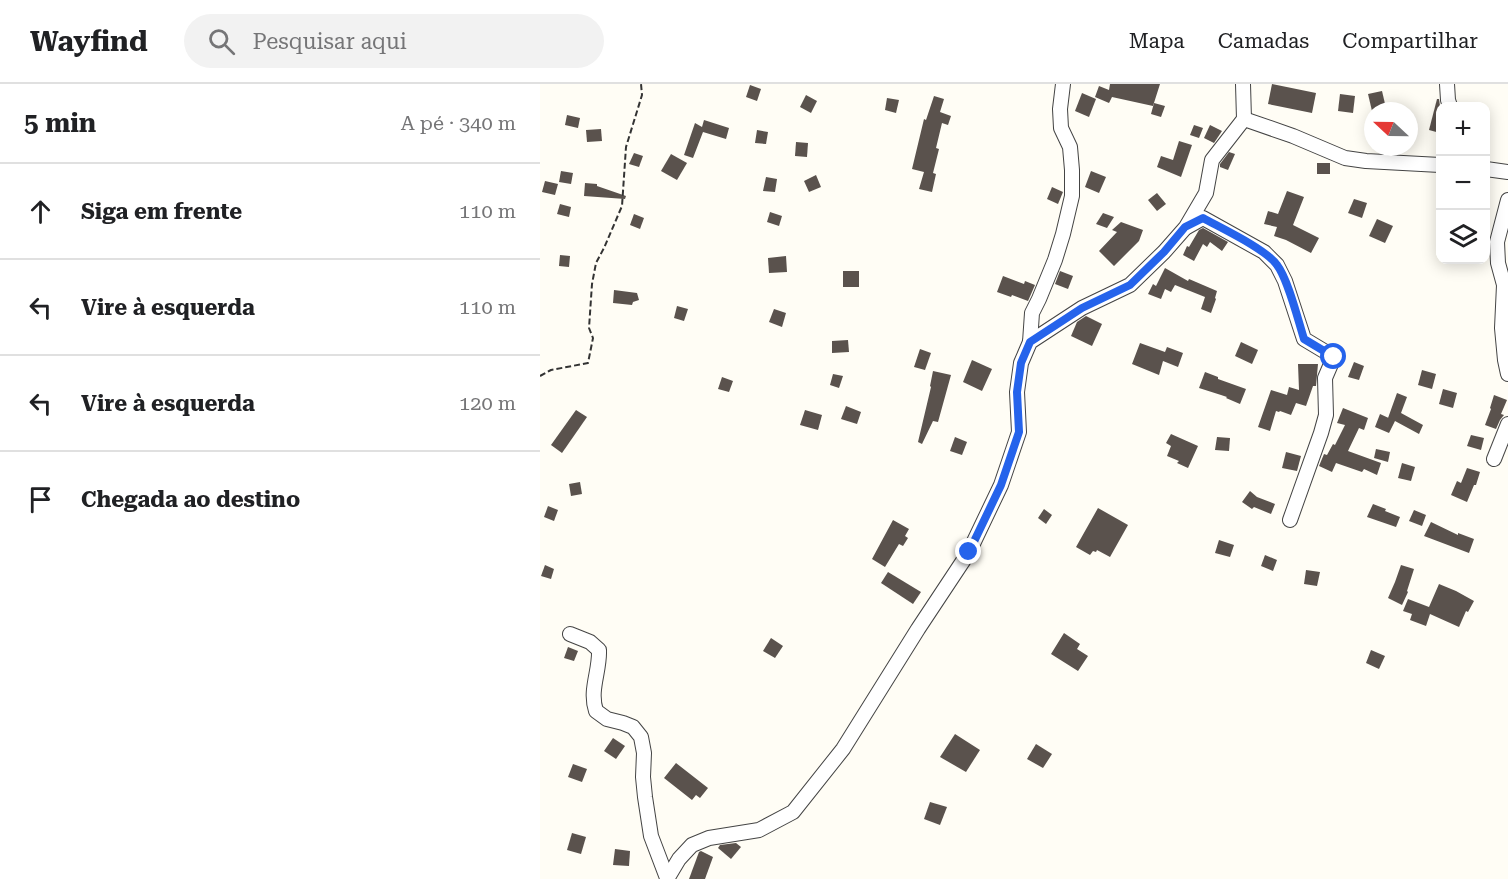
<!DOCTYPE html>
<html lang="pt">
<meta charset="utf-8">
<style>
body{margin:0;font-family:"Roboto Serif",serif;background:#f2f2f2;color:#202124}
.controls{position:absolute;right:18px;top:18px;display:grid;overflow:hidden;border-radius:12px;box-shadow:0 3px 15px #0003}
.controls button{width:54px;height:54px;display:grid;place-items:center;padding:0;border:0;border-bottom:2px solid #e0e0e0;background:#fff;color:#202124;font:30px sans-serif}
.compass{position:absolute;left:824px;top:18px;width:54px;height:54px;border-radius:50%;background:#fff;box-shadow:0 3px 15px #0003;rotate:292deg}
.stop{position:absolute;width:18px;height:18px;margin:-14px;border:4px solid #2563eb;border-radius:50%;background:#fff}
.stop.end{background:#2563eb;border-color:#fff;box-shadow:0 2px 6px #0008}
.list{margin:0;padding:0;list-style:none}
h2{display:flex;justify-content:space-between;align-items:center;height:78px;margin:0;padding:0 24px;font-size:26px}
h2 small{font-size:20px;font-weight:400;color:#757577}
.list li{display:grid;grid-template-columns:39px 1fr auto;gap:18px;align-items:center;box-sizing:border-box;height:96px;padding:0 24px;border-top:2px solid #e0e0e0}
.list b{display:block;font-size:22px;white-space:nowrap}
.list em{font-size:20px;font-style:normal;color:#757577}
.icon{flex:none;width:33px;height:33px;fill:none;stroke:currentColor;stroke-width:2;stroke-linecap:round;stroke-linejoin:round}
.map{position:relative;flex:none;width:968px;height:795px;overflow:hidden}
header{display:flex;align-items:center;gap:36px;box-sizing:border-box;height:84px;padding:0 30px;background:#fff;border-bottom:2px solid #e0e0e0}
header strong{font-size:28px}
nav{display:flex;gap:33px;margin-inline-start:auto;font-size:21px}
.search{width:420px;height:54px;background:#f2f2f2;display:flex;align-items:center;gap:15px;box-sizing:border-box;padding:0 21px;border-radius:33px;color:#757577;font-size:22px}
main{display:flex}
aside{flex:1;background:#fff}
.map>svg:first-child{display:block}
.building{fill:#5a524d}
.lines{fill:none;stroke-linecap:round;stroke-linejoin:round}
.minor-casing{stroke:#444;stroke-width:16}
.path{stroke:#333;stroke-width:2;stroke-dasharray:6 3;stroke-linecap:butt}
.minor{stroke:#fff;stroke-width:14}
.route{stroke:#2563eb;stroke-width:8}
</style>
<header>
<strong>Wayfind</strong>
<div class="search"><svg class="icon" aria-label="search" viewBox="0 0 24 24"><circle cx="10" cy="10" r="6"/><path d="M15 15l6 6"/></svg>Pesquisar aqui</div>
<nav><a>Mapa</a><a>Camadas</a><a>Compartilhar</a></nav>
</header>
<main>
<aside>
<h2>5 min<small>A pé · 340 m</small></h2>
<ul class="list">
<li><svg class="icon" aria-label="ahead" viewBox="0 0 24 24"><path d="M12 20V5M6 11l6-6 6 6"/></svg><div><b>Siga em frente</b></div><em>110 m</em></li>
<li><svg class="icon" aria-label="left" viewBox="0 0 24 24"><path d="M17 20v-9H6M10 6l-5 5 5 5"/></svg><div><b>Vire à esquerda</b></div><em>110 m</em></li>
<li><svg class="icon" aria-label="left" viewBox="0 0 24 24"><path d="M17 20v-9H6M10 6l-5 5 5 5"/></svg><div><b>Vire à esquerda</b></div><em>120 m</em></li>
<li><svg class="icon" aria-label="arrive" viewBox="0 0 24 24"><path d="M6 21V4h12l-3 4 3 4H6"/></svg><div><b>Chegada ao destino</b></div></li>
</ul>
</aside>
<div class="map">
<svg width="968" height="795" viewBox="0 0 968 795">
<rect width="100%" height="100%" fill="#fffdf5"/>
<g class="building">
<path d="M570,0H620L613,22L572,13L569,19L555,13L559,2L569,6Z"/>
<path d="M732,0L776,9L772,29L728,20Z"/>
<path d="M210,1L221,5L217,17L206,13Z"/>
<path d="M842,7L846,24L832,27L828,10Z"/>
<path d="M542,9L556,15L549,33L535,27Z"/>
<path d="M800,10L815,12L813,29L798,27Z"/>
<path d="M266,11L277,17L271,29L260,23Z"/>
<path d="M394,12L404,15L400,28L411,32L408,41L402,39L396,64L399,65L393,89L396,90L392,108L379,105L384,88L372,85L384,35L386,36Z"/>
<path d="M347,14L359,16L356,29L345,26Z"/>
<path d="M897,15H899L900,22V49L889,46Z"/>
<path d="M614,19L625,22L621,33L611,30Z"/>
<path d="M27,31L40,34L38,44L25,41Z"/>
<path d="M164,36L189,44L186,55L163,48L153,74L144,71L155,39L162,43Z"/>
<path d="M654,41L663,44L659,54L650,51Z"/>
<path d="M670,41L682,47L674,59L664,54Z"/>
<path d="M61,45L62,57L47,58L46,46Z"/>
<path d="M217,46L228,48L226,60L215,59Z"/>
<path d="M639,57L652,61L641,93L617,83L621,72L633,76Z"/>
<path d="M256,58L268,59L267,73L255,72Z"/>
<path d="M689,68L695,70L688,86L680,83V80Z"/>
<path d="M94,69L103,72L99,83L89,80Z"/>
<path d="M131,70L147,79L137,96L121,87Z"/>
<rect x="777" y="79" width="13" height="11"/>
<path d="M21,87L33,89L31,100L19,98Z"/>
<path d="M551,87L566,93L559,109L545,103Z"/>
<path d="M276,91L281,103L269,108L264,97Z"/>
<path d="M226,93L237,95L235,108L223,107Z"/>
<path d="M5,97L18,100L15,111L2,108Z"/>
<path d="M45,99L57,100V102L86,112L85,115L44,112Z"/>
<path d="M512,103L523,108L518,120L507,115Z"/>
<path d="M747,107L764,113L753,141L779,154L771,169L746,156L734,152L737,143L724,140L728,127L738,130Z"/>
<path d="M617,109L626,120L617,127L608,116Z"/>
<path d="M814,115L827,119L822,134L808,129Z"/>
<path d="M20,120L31,123L29,133L17,130Z"/>
<path d="M230,128L242,132L239,142L227,138Z"/>
<path d="M563,129L574,133L567,144L556,140Z"/>
<path d="M94,130L104,134L100,145L90,141Z"/>
<path d="M837,135L853,142L845,159L829,152Z"/>
<path d="M581,138L603,146L599,157L574,182L559,167L577,148L572,146Z"/>
<path d="M663,144L688,158L682,167L670,158L667,163L663,160L654,177L643,171L647,162L649,163L659,146Z"/>
<path d="M20,171L30,172L29,183L19,182Z"/>
<path d="M246,172L247,188L229,189L228,174Z"/>
<path d="M625,184L648,197L649,195L677,207L675,214L676,215L671,229L661,225L665,213L635,201L631,208L625,205L621,215L608,210L613,200L616,202Z"/>
<rect x="303" y="187" width="16" height="16"/>
<path d="M520,187L533,192L528,205L515,200Z"/>
<path d="M463,192L484,200L485,197L495,201L488,217L472,211L471,213L457,208Z"/>
<path d="M74,206L97,209L99,216L93,218L92,221L73,219Z"/>
<path d="M137,222L148,225L144,237L134,234Z"/>
<path d="M234,225L246,229L242,243L229,238Z"/>
<path d="M546,232L562,240L552,262L531,252L537,238Z"/>
<path d="M308,256L309,268L292,269V257Z"/>
<path d="M701,258L718,266L712,280L695,272Z"/>
<path d="M600,259L625,268L627,263L643,269L638,283L623,277L619,291L592,280Z"/>
<path d="M380,265L391,269L385,286L374,283Z"/>
<path d="M432,276L452,285L442,307L423,298Z"/>
<path d="M814,278L824,282L819,296L808,293Z"/>
<path d="M758,280H778L776,302H773L766,322L756,319L751,331L740,327L739,328L736,327L730,347L718,343L731,306L747,311L749,303L759,306Z"/>
<path d="M882,286L896,290L892,305L878,301Z"/>
<path d="M393,287L411,291L398,338L393,337L382,360L378,358L391,303L390,302Z"/>
<path d="M665,288L678,293V295L706,305L700,320L686,314L687,313L681,311L659,304Z"/>
<path d="M293,290L303,292L299,304L290,301Z"/>
<path d="M182,293L193,297L189,308L178,305Z"/>
<path d="M903,305L917,309L913,324L899,320Z"/>
<path d="M857,309L867,313L861,329L883,341L879,350L855,337L849,349L835,343L840,330L853,336L848,334Z"/>
<path d="M954,311L967,316L961,330L964,331L960,336L956,345L945,341L951,325L950,324Z"/>
<path d="M306,322L321,328L317,340L301,335Z"/>
<path d="M803,324L828,334L824,346L819,344L808,367L841,379L837,391L824,385L822,388L796,379L792,388L779,382L784,370L787,371L793,360L795,361L805,341L797,339Z"/>
<path d="M36,326L47,333L22,369L11,361Z"/>
<path d="M265,326L282,331L278,346L260,341Z"/>
<path d="M631,350L658,362L648,384L637,379L639,377L627,372L631,362L626,359Z"/>
<path d="M931,351L944,354L941,366L927,362Z"/>
<path d="M415,353L427,358L422,371L410,367Z"/>
<path d="M677,353L690,354L689,367L675,366Z"/>
<path d="M836,365L850,368L848,378L834,374Z"/>
<path d="M746,368L761,372L757,387L742,384Z"/>
<path d="M862,379L875,383L871,397L858,394Z"/>
<path d="M927,384L940,388L936,401H934L927,418L911,411L917,397L921,399Z"/>
<path d="M40,398L42,410L31,412L29,400Z"/>
<path d="M710,407L717,413L735,420L731,430L714,423L712,425L702,418Z"/>
<path d="M833,420L846,425L845,427L860,433L856,443L827,433Z"/>
<path d="M8,422L18,426L14,437L4,433Z"/>
<path d="M558,424L588,441L570,473L557,466L556,468L553,467L550,471L536,463Z"/>
<path d="M504,425L512,431L506,440L498,434Z"/>
<path d="M874,426L886,431L882,442L869,437Z"/>
<path d="M353,436L369,445L365,452L368,454L363,462L359,460L345,483L332,475Z"/>
<path d="M891,438L918,451V449L934,455L929,469L884,452Z"/>
<path d="M679,456L694,461L690,473L675,469Z"/>
<path d="M725,471L737,476L733,487L721,482Z"/>
<path d="M5,481L14,485L11,495L1,492Z"/>
<path d="M861,481L874,485L867,507L868,508L862,521L848,514L855,498Z"/>
<path d="M766,486L780,488L777,502L764,500Z"/>
<path d="M348,488L381,508L373,520L341,499Z"/>
<path d="M899,500L916,507L934,517L928,528L926,527L919,543L890,530L886,542L870,536L872,530L863,527L868,515L889,523Z"/>
<path d="M524,549L540,560L537,565L548,572L538,587L511,570Z"/>
<path d="M231,554L243,562L235,574L223,567Z"/>
<path d="M28,563L38,567L34,577L24,574Z"/>
<path d="M831,566L845,572L839,585L826,579Z"/>
<path d="M415,650L440,666L426,688L400,673Z"/>
<path d="M73,654L85,662L76,675L64,667Z"/>
<path d="M496,660L512,670L503,684L487,675Z"/>
<path d="M136,679L168,704L160,714L156,711L152,716L124,694Z"/>
<path d="M33,680L47,685L42,698L28,693Z"/>
<path d="M390,718L407,723L400,741L384,735Z"/>
<path d="M32,749L46,753L41,770L27,766Z"/>
<path d="M196,759L201,763L191,775L178,764L180,761Z"/>
<path d="M75,765L90,767L89,782L73,781Z"/>
<path d="M161,767L173,773L165,795H149L159,768Z"/>
</g>
<g class="lines">
<g class="minor-casing">
<g id="minor">
<path d="M907,0L908,16L910,22"/>
<path d="M704,35L753,52L805,74L826,77L900,81"/>
<path d="M946,85L968,88"/>
<path d="M968,116L957,158L958,179L964,201L962,244L965,276L968,290"/>
<path d="M647,143L663,134L724,168L737,181L745,197L764,255L794,273L785,294L786,331L781,349L750,436"/>
<path d="M490,258L492,229L499,215L515,176L523,150L532,112V86L530,63L521,44L520,25L523,0"/>
<path d="M954,375L968,340"/>
<path d="M30,550L50,558L59,566C60,587 49,606 56,627L67,635L83,639L93,643L101,653L104,669L103,693L105,713L111,752L127,794"/>
<path d="M127,795L139,775L152,761L169,754L219,746L253,728L303,665L378,545L429,468L461,401L479,348L477,308L481,279L490,258L542,224L590,201L624,168L646,143L666,109L672,76L704,35L703,0"/>
</g>
</g>
<path class="path" d="M0,292L11,286L48,279L53,254L49,244L52,200L56,179L64,164L82,122L86,63L102,11L101,0"/>
<use href="#minor" class="minor"/>
</g>
<g class="lines">
<path class="route" d="M429,468L461,401L479,348L477,308L481,279L490,258L542,224L590,201L624,168L645,143L663,134C681,144 726,165 737,181C748,195 758,236 764,255L794,273"/>
</g>
</svg>
<div class="controls">
<button>+</button>
<button>−</button>
<button><svg class="icon" aria-label="layers" viewBox="0 0 24 24"><path d="M12 4l9 5-9 5-9-5zM3 14l9 5 9-5"/></svg></button>
</div>
<svg class="compass" viewBox="-18 -18 36 36"><path d="M0-13l5 13h-10z" fill="#e53935"/><path d="M0 13l5-13h-10z" fill="#757577"/></svg>
<div class="stop" style="left:794px;top:273px"></div>
<div class="stop end" style="left:429px;top:468px"></div>
</div>
</main>
